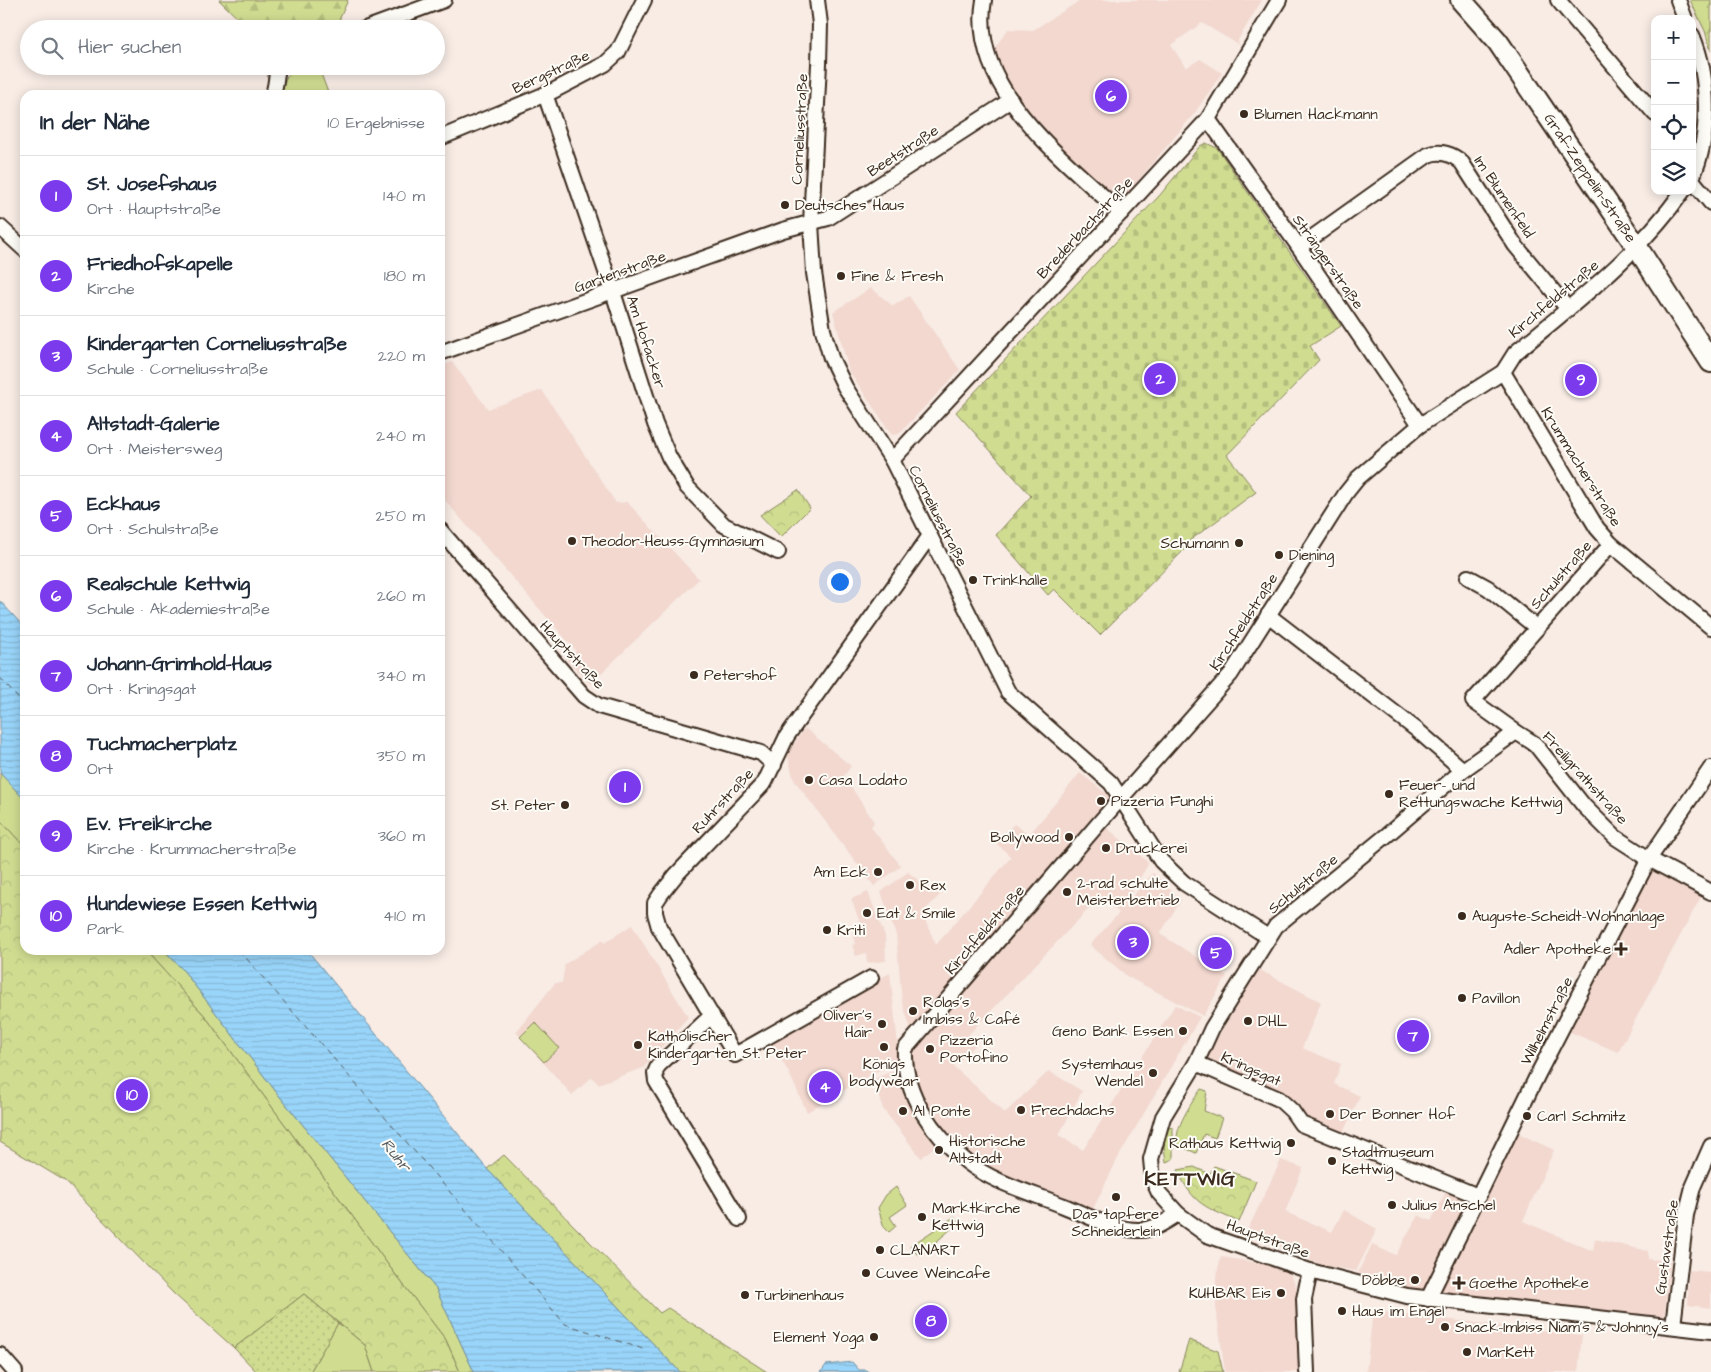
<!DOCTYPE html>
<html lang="de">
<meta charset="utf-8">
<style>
body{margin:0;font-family:"Architects Daughter",sans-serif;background:#f6f6f7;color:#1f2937}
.controls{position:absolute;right:15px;top:15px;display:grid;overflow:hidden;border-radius:10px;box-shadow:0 2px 12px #0003}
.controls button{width:45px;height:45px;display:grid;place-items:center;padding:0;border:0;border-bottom:1px solid #e0e1e3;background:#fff;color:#1f2937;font:25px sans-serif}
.you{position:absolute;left:839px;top:581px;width:18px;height:18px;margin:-12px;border:4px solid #fff;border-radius:50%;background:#1a73e8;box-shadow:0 0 0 8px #1a73e833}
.badge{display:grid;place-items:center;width:32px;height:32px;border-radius:50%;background:#7c3aed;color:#fff;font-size:16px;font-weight:700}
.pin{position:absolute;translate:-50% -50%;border:2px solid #fff;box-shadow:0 1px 5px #0006}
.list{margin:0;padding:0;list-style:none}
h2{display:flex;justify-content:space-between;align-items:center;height:65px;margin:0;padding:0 20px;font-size:21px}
h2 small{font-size:16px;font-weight:400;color:#747a83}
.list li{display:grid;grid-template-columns:32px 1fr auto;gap:15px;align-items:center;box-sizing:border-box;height:80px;padding:0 20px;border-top:1px solid #e0e1e3}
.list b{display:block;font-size:19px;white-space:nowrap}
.list p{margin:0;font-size:16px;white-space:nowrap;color:#747a83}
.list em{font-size:16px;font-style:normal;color:#747a83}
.icon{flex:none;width:28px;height:28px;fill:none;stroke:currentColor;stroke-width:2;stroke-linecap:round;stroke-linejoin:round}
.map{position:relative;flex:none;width:1711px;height:1372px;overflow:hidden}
.search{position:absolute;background:#fff;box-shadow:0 2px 12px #0003;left:20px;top:20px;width:425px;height:55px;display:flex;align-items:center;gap:12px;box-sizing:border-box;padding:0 18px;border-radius:28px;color:#747a83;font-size:19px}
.panel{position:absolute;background:#fff;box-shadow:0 2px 12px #0003;left:20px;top:90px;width:425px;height:865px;border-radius:15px}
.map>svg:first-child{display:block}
.built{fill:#f2d8cf}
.grass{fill:#d0dd91;stroke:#868458}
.forest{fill:url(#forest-firs);stroke:#868458}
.cemetery{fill:url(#cemetery-stones);stroke:#868458}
.park{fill:url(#park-crowns);stroke:#868458}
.garden{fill:url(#garden-dots);stroke:#868458}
.water{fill:url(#water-rules);stroke:#7391a2}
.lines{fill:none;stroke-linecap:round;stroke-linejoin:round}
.ferry{stroke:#575d60;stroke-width:1;stroke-dasharray:6 5;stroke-linecap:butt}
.minor-casing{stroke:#3b2a1e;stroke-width:18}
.secondary-casing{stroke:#3b2a1e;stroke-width:24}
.minor{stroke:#fdfcf7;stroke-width:14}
.secondary{stroke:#fdfcf7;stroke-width:20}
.poi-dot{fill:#3b2a1e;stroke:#fdfcf7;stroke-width:2}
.labels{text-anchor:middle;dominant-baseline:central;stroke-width:4;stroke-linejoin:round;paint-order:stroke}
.street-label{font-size:15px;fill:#3b2a1e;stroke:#fdfcf7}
.poi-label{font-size:15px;fill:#3b2a1e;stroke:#fdfcf7;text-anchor:start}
.water-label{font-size:16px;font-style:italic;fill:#575d60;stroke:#fdfcf7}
.district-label{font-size:20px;font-weight:bold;letter-spacing:1px;fill:#3b2a1e;stroke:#fdfcf7}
</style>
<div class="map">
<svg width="1711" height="1372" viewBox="0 0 1711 1372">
<defs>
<pattern id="forest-firs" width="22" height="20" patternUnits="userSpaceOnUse" patternTransform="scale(1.25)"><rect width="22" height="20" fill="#d0dd91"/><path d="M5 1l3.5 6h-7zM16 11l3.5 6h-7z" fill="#b4be7d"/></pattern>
<pattern id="cemetery-stones" width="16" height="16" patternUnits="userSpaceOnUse" patternTransform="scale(1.25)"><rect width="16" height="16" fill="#d0dd91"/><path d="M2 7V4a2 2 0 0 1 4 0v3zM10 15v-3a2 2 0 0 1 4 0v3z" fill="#b4be7d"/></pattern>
<pattern id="park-crowns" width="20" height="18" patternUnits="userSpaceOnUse" patternTransform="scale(1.25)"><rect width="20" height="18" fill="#d0dd91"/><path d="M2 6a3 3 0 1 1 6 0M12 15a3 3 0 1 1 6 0" fill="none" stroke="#b4be7d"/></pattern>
<pattern id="garden-dots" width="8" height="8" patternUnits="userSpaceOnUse" patternTransform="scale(1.25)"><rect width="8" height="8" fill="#d0dd91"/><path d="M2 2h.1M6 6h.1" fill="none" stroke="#b4be7d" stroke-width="1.8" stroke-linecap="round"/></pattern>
<pattern id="water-rules" width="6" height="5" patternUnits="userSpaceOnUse" patternTransform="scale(1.25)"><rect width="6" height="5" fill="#99d5fa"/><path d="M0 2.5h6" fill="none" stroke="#85b7d6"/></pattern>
</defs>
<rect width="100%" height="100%" fill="#f8ece5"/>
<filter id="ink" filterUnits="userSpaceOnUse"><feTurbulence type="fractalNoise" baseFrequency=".02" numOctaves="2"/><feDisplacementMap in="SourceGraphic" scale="10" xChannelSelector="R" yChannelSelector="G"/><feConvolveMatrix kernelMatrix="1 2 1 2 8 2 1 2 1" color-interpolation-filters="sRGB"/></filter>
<g filter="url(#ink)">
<g class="built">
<path d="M1081,0H1262L1238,40L1239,45L1202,23L1171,45L1186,68L1200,59L1222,73L1194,114L1126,195L1118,197L1112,195L1029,115L1019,103L992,52L1008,29L1033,30Z"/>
<path d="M871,288L893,306L909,296L960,370L899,434L892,435L849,371L833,312Z"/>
<path d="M452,362L488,409L542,390L616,503L627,502L699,579L590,684L567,660L576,651L442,497L440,498V366Z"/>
<path d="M805,728L851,766L844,776L874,822L871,827L901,866L874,886L794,780L787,754Z"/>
<path d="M1080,773L1112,798L926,1017L911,1029L902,1002L896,935L881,892L908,872L930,889L936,884L943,892L922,913L936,945L1011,857L996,843L1014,824L1029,835Z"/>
<path d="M1101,823L1149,863L1121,909L1153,873L1181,900L1160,934L1227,976L1203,1016L1128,977L1090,945L1119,913L1101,896L969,1034L975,1046L953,1066L1005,1113L1049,1071L1082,1091L1059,1135L1083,1150L1175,1005L1200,1017L1118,1158L1092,1211L1001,1175L971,1158L950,1138L925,1105L912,1076L910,1051Z"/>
<path d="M1651,868L1702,895L1618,1052L1570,1032Z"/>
<path d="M868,892L885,936L886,961L867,963L866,953L856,956L852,945L856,944L853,935L863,930L851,899Z"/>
<path d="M632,925L688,1017L643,1068L598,1084L592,1077L572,1095L516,1032L555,983H562L565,964L603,940L604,943Z"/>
<path d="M1258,969L1321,1002L1302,1048L1341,1064L1334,1084L1360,1096L1342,1135L1302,1122L1282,1095L1206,1057Z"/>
<path d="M890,973L900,1063L875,1072L807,1112L788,1071L770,1041L838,1000Z"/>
<path d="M899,1068L907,1093L939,1143L921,1158L883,1109L874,1079Z"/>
<path d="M1516,1132L1554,1150L1523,1221L1593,1251L1595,1239L1648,1251V1259L1670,1261L1664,1318L1438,1294Z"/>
<path d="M1281,1160L1303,1168L1285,1212L1332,1232L1344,1210L1377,1229L1356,1271L1323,1265L1293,1254L1248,1229Z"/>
<path d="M1447,1190L1470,1199L1424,1292L1384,1286L1358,1272L1372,1245L1396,1255L1418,1215L1431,1221Z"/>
<path d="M1221,1257L1266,1264L1290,1274L1296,1285L1302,1372H1225L1216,1309V1277Z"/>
<path d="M1689,1270L1711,1272V1308L1688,1305Z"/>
<path d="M1373,1311L1582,1335L1578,1372H1366Z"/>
</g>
<g class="grass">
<path d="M296,66H318L329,95H281L286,78Z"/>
<path d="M0,773L25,800V847L0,820Z"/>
<path d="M145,950H164L183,970L277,1093L436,1289L474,1372H460L446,1340L389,1266L205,1016Z"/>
<path d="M535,1022L559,1048L544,1062L520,1037Z"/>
<path d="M1201,1089L1207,1091L1204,1111L1222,1118L1215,1138L1204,1134L1196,1153L1178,1145C1172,1130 1193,1101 1201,1089Z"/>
<path d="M1167,1127L1173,1128V1159L1166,1162L1164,1147Z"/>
<path d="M896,1187L907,1205L890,1217L896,1226L889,1232L884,1227L878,1208L886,1195Z"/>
<path d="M954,1217L958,1223L922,1254H917L910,1246Z"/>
<path d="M338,1323L365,1345L374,1372H310Z"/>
</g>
<g class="forest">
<path d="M219,0H348L335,29H249Z"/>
<path d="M1690,0H1711V51L1705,31Z"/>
</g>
<path class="cemetery" d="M1206,143L1217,148L1341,326L1310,346L1319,360L1227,455L1256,492L1185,544L1187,547L1100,635L1054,589L1048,595L996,535L1031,496L956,412L1160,195L1200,146Z"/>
<g class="park">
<path d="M798,490L810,508L781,537L760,515Z"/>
<path d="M0,820L25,847V950H145L205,1016L389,1266L446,1340L460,1372H374L365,1345L304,1294L234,1348L173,1293L65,1181L0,1142Z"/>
<path d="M504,1155L660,1313L668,1308L767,1372H680L487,1169Z"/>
<path d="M1214,1166L1256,1181L1239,1222C1208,1208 1192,1205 1178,1170L1194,1167L1210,1174Z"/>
<path d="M1189,1340L1218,1351L1223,1372H1179Z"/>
</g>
<path class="garden" d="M304,1294L338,1323L310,1372H257L234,1348Z"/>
<g class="water">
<path d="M0,601L25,628V800L0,773Z"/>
<path d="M164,950H307L487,1169L680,1372H474L436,1289L277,1093L183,970Z"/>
<path d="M852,1362L859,1370H867L869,1372H821L826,1365Z"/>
</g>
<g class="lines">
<g class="ferry">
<path d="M0,678L25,706"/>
<path d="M239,950L565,1324L643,1349"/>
</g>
<g class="minor-casing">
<g id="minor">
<path d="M817,0L820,24L819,64L811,223L814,273L823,330L831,358L845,387L892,460L1008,692L1111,783L1161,861L1184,883L1268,937"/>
<path d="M984,0C968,89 1064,159 1121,213"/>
<path d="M1558,0L1655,114"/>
<path d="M1678,0L1685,19"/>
<path d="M365,29L444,0"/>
<path d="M1692,35C1710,78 1711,136 1692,178"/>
<path d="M545,94L613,292L655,424L669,457L687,487L724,525L778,552"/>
<path d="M272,95C277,87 275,76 279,66"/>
<path d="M1208,119L1299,247L1420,425"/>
<path d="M440,138L553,91L605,64L618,52L644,0"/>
<path d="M1692,180L1711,203"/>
<path d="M0,227L25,250"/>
<path d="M1299,247L1428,155C1440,150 1453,154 1462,163L1515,245L1568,309"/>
<path d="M440,353L783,230L828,218L1011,100"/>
<path d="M1503,372L1597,528L1611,544L1711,627"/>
<path d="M892,460L1208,119L1279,0"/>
<path d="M440,530L584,696L599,706L761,753L774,765"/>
<path d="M1611,544L1473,701L1516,732L1535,744L1584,806L1615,837L1649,859L1711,892"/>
<path d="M1468,577L1488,588L1537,628"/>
<path d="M1268,615L1417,730L1463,770"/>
<path d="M1516,732L1463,770L1387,835L1276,926L1212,1028L1196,1063L1163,1117L1151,1159L1153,1180L1159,1193L1178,1214L1207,1235L1310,1271L1407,1296L1711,1331"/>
<path d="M871,978L735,1055L659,927L655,913V903L661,894L676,875L765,782L787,736L929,537"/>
<path d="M712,1015L658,1066L655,1073L656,1081L739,1219"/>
<path d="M1196,1063L1279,1099L1292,1111L1301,1124L1478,1196"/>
<path d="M1178,1214C1166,1221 1155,1230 1140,1230C1115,1231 1087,1215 1064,1206C1032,1193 994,1183 967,1162C933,1135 903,1094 905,1049L1099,823L1231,674L1346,493L1358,478L1420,425L1503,372L1515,353C1576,302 1637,256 1683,191"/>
<path d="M1428,1299L1538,1074L1649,859L1711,768"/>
<path d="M1673,1326L1686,1215L1693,1187L1711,1146"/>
<path d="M0,1355L15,1372"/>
<path d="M1307,1372L1304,1299L1310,1271"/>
</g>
</g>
<g class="secondary-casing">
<path id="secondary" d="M1461,0L1498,42L1637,247L1711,362"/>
</g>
<use href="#minor" class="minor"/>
<use href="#secondary" class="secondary"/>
</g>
</g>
<g class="poi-dot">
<circle cx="1244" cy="114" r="5"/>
<circle cx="785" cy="205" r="5"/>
<circle cx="841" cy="276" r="5"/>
<circle cx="572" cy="541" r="5"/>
<circle cx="1239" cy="543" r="5"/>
<circle cx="1279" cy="555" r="5"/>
<circle cx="973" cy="580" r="5"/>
<circle cx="694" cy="675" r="5"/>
<circle cx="809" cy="780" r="5"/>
<circle cx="1389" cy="794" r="5"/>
<circle cx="1101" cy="801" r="5"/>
<circle cx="565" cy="805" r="5"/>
<circle cx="1069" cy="837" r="5"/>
<circle cx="1106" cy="848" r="5"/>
<circle cx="878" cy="872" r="5"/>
<circle cx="910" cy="885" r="5"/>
<circle cx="1067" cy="892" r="5"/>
<circle cx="867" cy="913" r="5"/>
<circle cx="1462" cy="916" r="5"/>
<circle cx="827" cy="930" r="5"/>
<path d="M1618.5 941.5h5v5h5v5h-5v5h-5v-5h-5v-5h5z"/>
<circle cx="1462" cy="998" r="5"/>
<circle cx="913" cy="1011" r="5"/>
<circle cx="1248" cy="1021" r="5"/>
<circle cx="882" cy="1024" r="5"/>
<circle cx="1183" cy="1031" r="5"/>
<circle cx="638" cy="1045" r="5"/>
<circle cx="884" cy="1047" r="5"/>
<circle cx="930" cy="1049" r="5"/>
<circle cx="1153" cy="1073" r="5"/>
<circle cx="1021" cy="1110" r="5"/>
<circle cx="903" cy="1111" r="5"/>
<circle cx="1330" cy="1114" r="5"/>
<circle cx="1527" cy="1116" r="5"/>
<circle cx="1291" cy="1143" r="5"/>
<circle cx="939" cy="1150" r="5"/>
<circle cx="1332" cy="1161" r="5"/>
<circle cx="1116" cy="1197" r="5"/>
<circle cx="1392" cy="1205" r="5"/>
<circle cx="922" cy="1217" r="5"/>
<circle cx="880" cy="1250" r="5"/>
<circle cx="866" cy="1273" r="5"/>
<circle cx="1415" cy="1280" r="5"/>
<path d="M1456.5 1275.5h5v5h5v5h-5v5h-5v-5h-5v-5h5z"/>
<circle cx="1281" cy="1293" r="5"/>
<circle cx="745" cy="1295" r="5"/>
<circle cx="1342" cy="1311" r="5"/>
<circle cx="1445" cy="1327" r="5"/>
<circle cx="874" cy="1337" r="5"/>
<circle cx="1467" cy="1352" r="5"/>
</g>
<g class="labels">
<g class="street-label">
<text transform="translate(551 72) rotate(-25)">Bergstraße</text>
<text transform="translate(800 129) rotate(-87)">Corneliusstraße</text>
<text transform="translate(903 151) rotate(-33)">Beetstraße</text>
<text transform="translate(1590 178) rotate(56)">Graf-Zeppelin-Straße</text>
<text transform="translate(1504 197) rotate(56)">Im Blumenfeld</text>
<text transform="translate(1085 228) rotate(-47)">Brederbachstraße</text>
<text transform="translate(1328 262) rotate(55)">Strängerstraße</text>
<text transform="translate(620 272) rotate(-20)">Gartenstraße</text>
<text transform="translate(1554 299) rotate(-40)">Kirchfeldstraße</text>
<text transform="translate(646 342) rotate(72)">Am Hofacker</text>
<text transform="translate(1581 467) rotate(58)">Krummacherstraße</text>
<text transform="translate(938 516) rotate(63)">Corneliusstraße</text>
<text transform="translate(1561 575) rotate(-49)">Schulstraße</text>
<text transform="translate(1244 622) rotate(-57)">Kirchfeldstraße</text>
<text transform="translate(572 655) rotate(47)">Hauptstraße</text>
<text transform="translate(1585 778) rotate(48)">Freiligrathstraße</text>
<text transform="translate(723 801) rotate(-47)">Ruhrstraße</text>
<text transform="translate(1303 884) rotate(-39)">Schulstraße</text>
<text transform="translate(985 930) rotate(-49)">Kirchfeldstraße</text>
<text transform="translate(1547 1021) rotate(-63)">Wilhelmstraße</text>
<text transform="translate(1251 1069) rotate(24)">Kringsgat</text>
<text transform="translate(1268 1239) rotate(20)">Hauptstraße</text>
<text transform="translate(1667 1247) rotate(-82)">Gustavstraße</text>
</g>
<g class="poi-label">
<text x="1254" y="114">Blumen Hackmann</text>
<text x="795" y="205">Deutsches Haus</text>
<text x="851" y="276">Fine &amp; Fresh</text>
<text x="582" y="541">Theodor-Heuss-Gymnasium</text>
<text x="1229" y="543" text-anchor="end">Schumann</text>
<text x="1289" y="555">Diening</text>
<text x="983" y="580">Trinkhalle</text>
<text x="704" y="675">Petershof</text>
<text x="819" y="780">Casa Lodato</text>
<text x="1399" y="785">Feuer- und<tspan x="1399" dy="17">Rettungswache Kettwig</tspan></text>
<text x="1111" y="801">Pizzeria Funghi</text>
<text x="555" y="805" text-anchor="end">St. Peter</text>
<text x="1059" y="837" text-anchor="end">Bollywood</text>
<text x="1116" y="848">Druckerei</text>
<text x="868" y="872" text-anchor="end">Am Eck</text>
<text x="1077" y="883">2-rad schulte<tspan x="1077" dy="17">Meisterbetrieb</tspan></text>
<text x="920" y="885">Rex</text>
<text x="877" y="913">Eat &amp; Smile</text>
<text x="1472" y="916">Auguste-Scheidt-Wohnanlage</text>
<text x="837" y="930">Kriti</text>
<text x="1611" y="949" text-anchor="end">Adler Apotheke</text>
<text x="1472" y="998">Pavillon</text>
<text x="923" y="1002">Rolas's<tspan x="923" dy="17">Imbiss &amp; Café</tspan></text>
<text x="872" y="1015" text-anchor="end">Oliver's<tspan x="872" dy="17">Hair</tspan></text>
<text x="1258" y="1021">DHL</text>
<text x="1173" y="1031" text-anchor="end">Geno Bank Essen</text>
<text x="648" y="1036">Katholischer<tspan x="648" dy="17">Kindergarten St. Peter</tspan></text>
<text x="940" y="1040">Pizzeria<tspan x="940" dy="17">Portofino</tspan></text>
<text x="884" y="1064" text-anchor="middle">Königs<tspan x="884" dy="17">bodywear</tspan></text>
<text x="1143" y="1064" text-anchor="end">Systemhaus<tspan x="1143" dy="17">Wendel</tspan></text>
<text x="1031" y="1110">Frechdachs</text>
<text x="913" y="1111">Al Ponte</text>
<text x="1340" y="1114">Der Bonner Hof</text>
<text x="1537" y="1116">Carl Schmitz</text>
<text x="949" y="1141">Historische<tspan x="949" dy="17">Altstadt</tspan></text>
<text x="1281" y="1143" text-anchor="end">Rathaus Kettwig</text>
<text x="1342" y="1152">Stadtmuseum<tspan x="1342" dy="17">Kettwig</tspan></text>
<text x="1402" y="1205">Julius Anschel</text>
<text x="932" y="1208">Marktkirche<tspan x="932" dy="17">Kettwig</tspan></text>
<text x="1116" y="1214" text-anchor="middle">Das tapfere<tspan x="1116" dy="17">Schneiderlein</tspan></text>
<text x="890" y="1250">CLANART</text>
<text x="876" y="1273">Cuvee Weincafe</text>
<text x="1405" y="1280" text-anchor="end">Döbbe</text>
<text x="1469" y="1283">Goethe Apotheke</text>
<text x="1271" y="1293" text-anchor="end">KUHBAR Eis</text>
<text x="755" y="1295">Turbinenhaus</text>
<text x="1352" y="1311">Haus im Engel</text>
<text x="1455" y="1327">Snack-Imbiss Niam's &amp; Johnny's</text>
<text x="864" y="1337" text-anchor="end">Element Yoga</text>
<text x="1477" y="1352">MarKett</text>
</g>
<g class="water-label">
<text transform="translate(396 1155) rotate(51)">Ruhr</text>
</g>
<g class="district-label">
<text x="1190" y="1179">KETTWIG</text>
</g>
</g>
</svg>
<div class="controls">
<button>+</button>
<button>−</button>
<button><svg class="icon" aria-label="locate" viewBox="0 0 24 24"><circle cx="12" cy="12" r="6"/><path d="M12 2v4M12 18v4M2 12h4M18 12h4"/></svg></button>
<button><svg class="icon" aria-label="layers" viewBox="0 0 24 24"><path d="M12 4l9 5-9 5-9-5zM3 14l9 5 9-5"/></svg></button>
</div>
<div class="you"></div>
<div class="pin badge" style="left:625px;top:787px">1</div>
<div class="pin badge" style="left:1160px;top:379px">2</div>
<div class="pin badge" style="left:1133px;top:942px">3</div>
<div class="pin badge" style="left:825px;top:1087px">4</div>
<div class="pin badge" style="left:1216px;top:953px">5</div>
<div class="pin badge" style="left:1111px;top:96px">6</div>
<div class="pin badge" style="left:1413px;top:1036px">7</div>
<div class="pin badge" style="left:931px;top:1321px">8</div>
<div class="pin badge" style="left:1581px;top:380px">9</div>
<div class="pin badge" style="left:132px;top:1095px">10</div>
<div class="search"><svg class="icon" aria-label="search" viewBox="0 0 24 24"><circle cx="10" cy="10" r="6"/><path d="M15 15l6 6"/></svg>Hier suchen</div>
<section class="panel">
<h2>In der Nähe<small>10 Ergebnisse</small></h2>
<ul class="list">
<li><span class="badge">1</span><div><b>St. Josefshaus</b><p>Ort · Hauptstraße</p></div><em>140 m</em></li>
<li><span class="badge">2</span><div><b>Friedhofskapelle</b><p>Kirche</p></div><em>180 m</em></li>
<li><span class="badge">3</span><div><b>Kindergarten Corneliusstraße</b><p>Schule · Corneliusstraße</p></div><em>220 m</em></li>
<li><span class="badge">4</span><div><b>Altstadt-Galerie</b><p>Ort · Meistersweg</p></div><em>240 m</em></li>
<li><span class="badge">5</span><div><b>Eckhaus</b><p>Ort · Schulstraße</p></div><em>250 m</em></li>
<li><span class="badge">6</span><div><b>Realschule Kettwig</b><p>Schule · Akademiestraße</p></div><em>260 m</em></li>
<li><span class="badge">7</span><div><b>Johann-Grimhold-Haus</b><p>Ort · Kringsgat</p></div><em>340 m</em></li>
<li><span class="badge">8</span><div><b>Tuchmacherplatz</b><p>Ort</p></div><em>350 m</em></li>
<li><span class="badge">9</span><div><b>Ev. Freikirche</b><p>Kirche · Krummacherstraße</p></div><em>360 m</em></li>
<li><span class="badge">10</span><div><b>Hundewiese Essen Kettwig</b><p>Park</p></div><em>410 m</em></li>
</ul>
</section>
</div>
